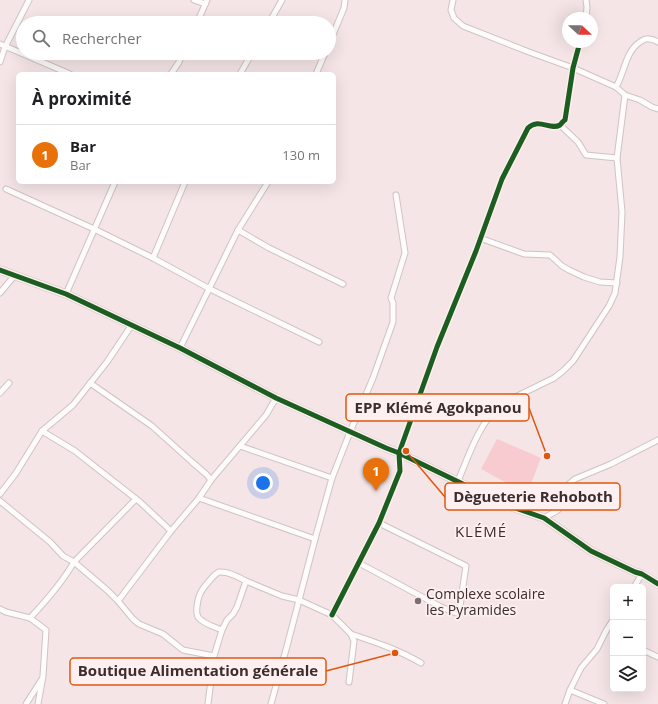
<!DOCTYPE html>
<html lang="fr">
<meta charset="utf-8">
<style>
body{margin:0;font-family:"Open Sans",sans-serif;background:#f2f2f2;color:#202124}
.controls{position:absolute;right:12px;bottom:12px;display:grid;overflow:hidden;border-radius:6px;box-shadow:0 4px 16px #0002}
.controls button{width:36px;height:36px;display:grid;place-items:center;padding:0;border:0;border-bottom:1px solid #e0e0e0;background:#fff;color:#202124;font:20px sans-serif}
.compass{position:absolute;left:562px;top:12px;width:36px;height:36px;border-radius:50%;background:#fff;box-shadow:0 4px 16px #0002;rotate:111deg}
.you{position:absolute;left:263px;top:483px;width:14px;height:14px;margin:-10px;border:3px solid #fff;border-radius:50%;background:#1a73e8;box-shadow:0 0 0 6px #1a73e833}
.badge{display:grid;place-items:center;width:26px;height:26px;border-radius:50%;background:#7d6e6f;color:#fff;font-size:13px;font-weight:700}
.pin{position:absolute;translate:-50% -33px;filter:drop-shadow(0 1px 2px #0008)}
.pin::after{content:'';position:absolute;top:21px;width:14px;height:12px;background:inherit;clip-path:polygon(0 0,100% 0,50% 100%)}
.list{margin:0;padding:0;list-style:none}
h2{display:flex;justify-content:space-between;align-items:center;height:52px;margin:0;padding:0 16px;font-size:17px}
h2 small{font-size:13px;font-weight:400;color:#757577}
.list li{display:grid;grid-template-columns:26px 1fr auto;gap:12px;align-items:center;box-sizing:border-box;height:60px;padding:0 16px;border-top:1px solid #e0e0e0}
.list b{display:block;font-size:15px;white-space:nowrap}
.list p{margin:0;font-size:13px;white-space:nowrap;color:#757577}
.list em{font-size:13px;font-style:normal;color:#757577}
.icon{flex:none;width:22px;height:22px;fill:none;stroke:currentColor;stroke-width:2;stroke-linecap:round;stroke-linejoin:round}
.map{position:relative;flex:none;width:658px;height:704px;overflow:hidden}
.search{position:absolute;background:#fff;box-shadow:0 4px 16px #0002;left:16px;top:16px;width:320px;height:44px;display:flex;align-items:center;gap:10px;box-sizing:border-box;padding:0 14px;border-radius:22px;color:#757577;font-size:15px}
.panel{position:absolute;background:#fff;box-shadow:0 4px 16px #0002;left:16px;top:72px;width:320px;height:112px;border-radius:6px}
.map>svg:first-child{display:block}
.green{fill:#f7cbcf}
.lines{fill:none;stroke-linecap:round;stroke-linejoin:round}
.street-casing{stroke:#d0c3c4;stroke-width:7}
.secondary-casing{stroke:#d0c3c4;stroke-width:9}
.street{stroke:#fefbfb;stroke-width:5}
.secondary{stroke:#fefbfb;stroke-width:7}
.cycleway-casing{stroke:#feeff0;stroke-width:8}
.cycleway{stroke:#1b5e20;stroke-width:5}
.poi-dot{fill:#7d6e6f;stroke:#feeff0;stroke-width:1.5}
.labels{text-anchor:middle;dominant-baseline:central;stroke-width:3.5;stroke-linejoin:round;paint-order:stroke}
.poi-label{font-size:14px;fill:#3c2e2f;stroke:#feeff0;text-anchor:start}
.neighbourhood-label{font-size:15px;letter-spacing:1px;fill:#3c2e2f;stroke:#feeff0}
.leader{fill:none;stroke:#df570e;stroke-width:1.5}
.callout-dot{fill:#df570e;stroke:#feeff0;stroke-width:1.5}
.callout{fill:#feeff0;stroke:#df570e;stroke-width:1.5}
.callout-label{font-size:15px;text-anchor:middle;font-weight:bold;fill:#3c2e2f}
</style>
<div class="map">
<svg width="658" height="704" viewBox="0 0 658 704">
<rect width="100%" height="100%" fill="#f5e5e6"/>
<path class="green" d="M497,439L541,458L527,494L481,469Z"/>
<g class="lines">
<g class="street-casing">
<g id="street">
<path d="M194,0L205,4"/>
<path d="M453,0L451,10L454,18L463,26L529,52L573,68L616,87"/>
<path d="M586,18L587,7L586,0"/>
<path d="M197,23L207,0"/>
<path d="M269,23L282,0"/>
<path d="M0,44L70,74"/>
<path d="M329,44L344,8L345,0"/>
<path d="M0,62L5,47L29,0"/>
<path d="M171,74L179,62L183,53"/>
<path d="M240,74L252,53"/>
<path d="M316,74L325,53"/>
<path d="M625,95L640,100L652,107L658,109"/>
<path d="M560,125L578,142L586,155L617,158"/>
<path d="M6,189L94,229L153,258L208,288L319,342"/>
<path d="M238,230L269,248L343,284"/>
<path d="M480,238L524,254L550,255L562,266L569,270L584,277L600,282L617,283"/>
<path d="M153,258L185,182"/>
<path d="M0,293L15,275"/>
<path d="M66,294L115,182"/>
<path d="M180,348L238,230L268,182"/>
<path d="M90,383L152,426L192,462L206,474L211,480"/>
<path d="M0,393L9,383"/>
<path d="M42,431L75,451L140,502L171,531"/>
<path d="M240,446L332,478"/>
<path d="M458,481C469,455 479,423 501,404L554,378L563,371L573,361L609,306L615,293L620,257L622,212L617,158L625,95L616,87C625,72 625,52 640,42C643,40 645,38 649,39C652,39 655,40 658,42"/>
<path d="M0,494L16,473L42,431L73,405L107,362L131,326"/>
<path d="M199,498L315,539"/>
<path d="M136,499L74,562L107,590L118,601L133,619L139,624L163,634L183,650L214,656"/>
<path d="M0,501L50,542L63,556L74,562C62,583 46,601 30,618L46,630L43,676L38,704"/>
<path d="M544,518L558,510L569,484L575,479L611,464L658,440"/>
<path d="M359,563L441,607L456,613H459L466,566L379,523"/>
<path d="M246,581C239,577 228,571 219,572C215,573 203,588 201,592C198,597 195,612 198,617C203,624 215,627 222,630L227,620L233,614L237,607L246,581L282,596L299,600L332,615L351,634L354,641L349,682"/>
<path d="M634,587L642,574"/>
<path d="M118,601L171,531L199,498L211,480L266,415L276,398"/>
<path d="M0,609L6,612L30,618"/>
<path d="M332,615L379,523L400,471L399,453L437,347L476,251L502,179L528,128C539,117 550,131 560,125C560,125 564,120 565,120L573,68L580,42"/>
<path d="M351,634C375,642 399,650 421,663"/>
<path d="M643,650L658,657"/>
<path d="M570,690L604,704"/>
<path d="M26,704L42,679"/>
<path d="M208,704L214,656L222,630"/>
<path d="M271,704L287,646L315,539L332,478L350,432L373,378L393,322V303L391,298L405,253L396,195"/>
<path d="M565,704L570,690L581,668L597,649L606,631L613,620"/>
</g>
</g>
<g class="secondary-casing">
<path id="secondary" d="M0,270L66,294L180,348L276,398L386,448L399,453L504,504L544,518L591,551L635,572L642,574L658,584"/>
</g>
<use href="#street" class="street"/>
<use href="#secondary" class="secondary"/>
<g class="cycleway-casing">
<g id="cycleway">
<path d="M0,270L66,294L180,348L276,398L386,448L399,453L504,504L544,518L591,551L635,572L642,574L658,584"/>
<path d="M332,615L379,523L400,471L399,453L437,347L476,251L502,179L528,128C539,117 550,131 560,125C560,125 564,120 565,120L573,68L580,42"/>
</g>
</g>
<use href="#cycleway" class="cycleway"/>
</g>
<circle class="poi-dot" cx="418" cy="601" r="4"/>
<g class="labels">
<g class="poi-label">
<text x="426" y="593">Complexe scolaire<tspan x="426" dy="16">les Pyramides</tspan></text>
</g>
<g class="neighbourhood-label">
<text x="481" y="531">KLÉMÉ</text>
</g>
</g>
<path class="leader" d="M547 456L529 408M406 451L445 497M395 653L326 671"/>
<g class="callout-dot">
<circle cx="547" cy="456" r="4"/>
<circle cx="406" cy="451" r="4"/>
<circle cx="395" cy="653" r="4"/>
</g>
<g class="callout">
<rect x="346" y="394" width="183" height="27" rx="4"/>
<rect x="445" y="483" width="175" height="27" rx="4"/>
<rect x="70" y="658" width="256" height="27" rx="4"/>
</g>
<g class="callout-label">
<text x="438" y="413">EPP Klémé Agokpanou</text>
<text x="533" y="502">Dègueterie Rehoboth</text>
<text x="198" y="676">Boutique Alimentation générale</text>
</g>
</svg>
<div class="controls">
<button>+</button>
<button>−</button>
<button><svg class="icon" aria-label="layers" viewBox="0 0 24 24"><path d="M12 4l9 5-9 5-9-5zM3 14l9 5 9-5"/></svg></button>
</div>
<svg class="compass" viewBox="-18 -18 36 36"><path d="M0-13l5 13h-10z" fill="#e53935"/><path d="M0 13l5-13h-10z" fill="#757577"/></svg>
<div class="you"></div>
<div class="pin badge" style="left:376px;top:491px;background:#e8710a">1</div>
<div class="search"><svg class="icon" aria-label="search" viewBox="0 0 24 24"><circle cx="10" cy="10" r="6"/><path d="M15 15l6 6"/></svg>Rechercher</div>
<section class="panel">
<h2>À proximité<small></small></h2>
<ul class="list">
<li><span class="badge" style="background:#e8710a">1</span><div><b>Bar</b><p>Bar</p></div><em>130 m</em></li>
</ul>
</section>
</div>
